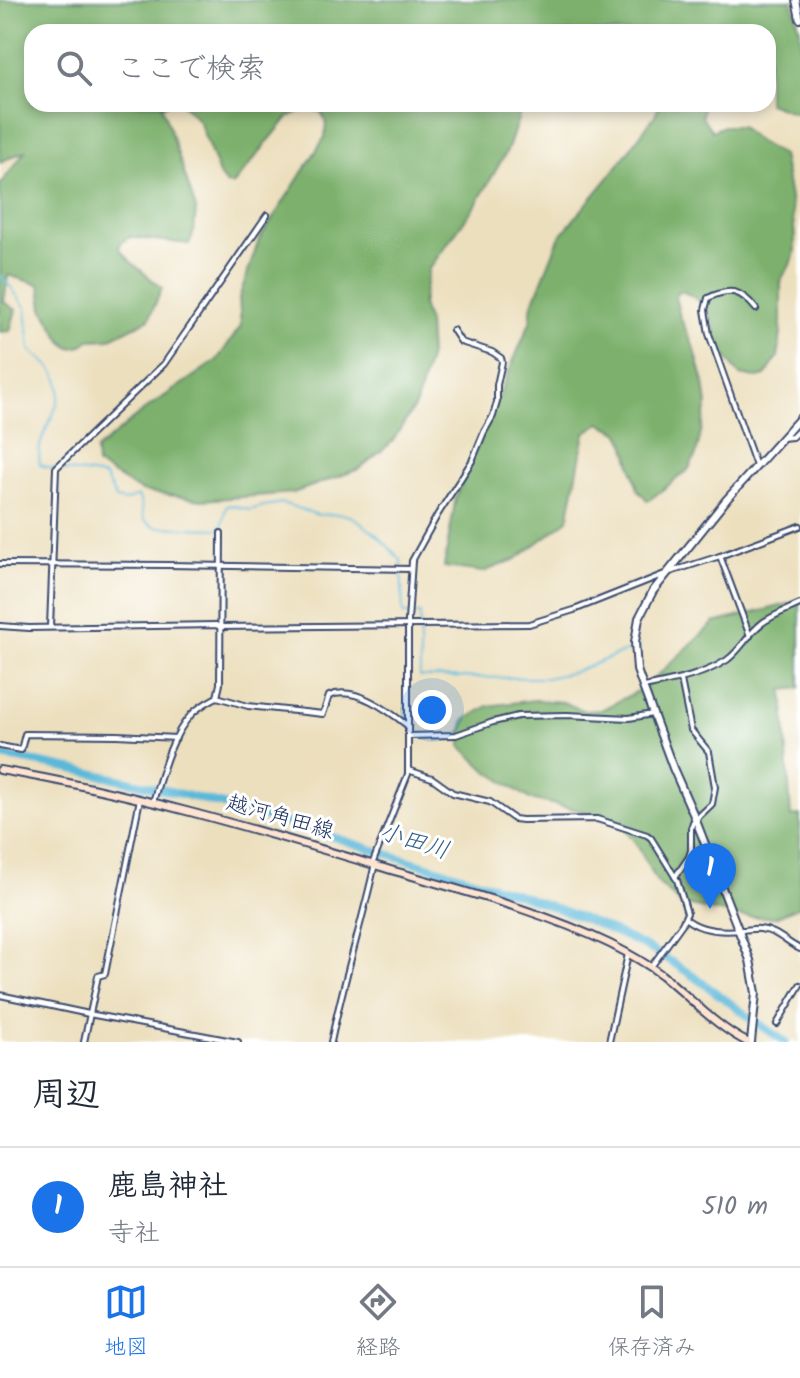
<!DOCTYPE html>
<html lang="ja">
<meta charset="utf-8">
<style>
body{margin:0;font-family:Kalam,"Klee One",sans-serif;background:#f6f6f7;color:#1f2937}
.you{position:absolute;left:432px;top:710px;width:28px;height:28px;margin:-20px;border:6px solid #fff;border-radius:50%;background:#1a73e8;box-shadow:0 0 0 12px #1a73e833}
.badge{display:grid;place-items:center;width:52px;height:52px;border-radius:50%;background:#1a73e8;color:#fff;font-size:26px;font-weight:700}
.pin{position:absolute;translate:-50% -66px;filter:drop-shadow(0 2px 4px #0008)}
.pin::after{content:'';position:absolute;top:42px;width:28px;height:24px;background:inherit;clip-path:polygon(0 0,100% 0,50% 100%)}
.list{margin:0;padding:0;list-style:none}
h2{display:flex;justify-content:space-between;align-items:center;height:104px;margin:0;padding:0 32px;font-size:34px}
h2 small{font-size:26px;font-weight:400;color:#747a83}
.list li{display:grid;grid-template-columns:52px 1fr auto;gap:24px;align-items:center;box-sizing:border-box;height:120px;padding:0 32px;border-top:2px solid #e0e1e3}
.list b{display:block;font-size:30px;white-space:nowrap}
.list p{margin:0;font-size:26px;white-space:nowrap;color:#747a83}
.list em{font-size:26px;font-style:normal;color:#747a83}
.icon{flex:none;width:44px;height:44px;fill:none;stroke:currentColor;stroke-width:2;stroke-linecap:round;stroke-linejoin:round}
.map{position:relative;flex:none;width:800px;height:1042px;overflow:hidden}
.search{position:absolute;background:#fff;box-shadow:0 4px 12px #0003;left:24px;right:24px;top:24px;height:88px;display:flex;align-items:center;gap:20px;box-sizing:border-box;padding:0 28px;border-radius:24px;color:#747a83;font-size:30px}
.sheet{height:224px;background:#fff}
nav{display:flex;justify-content:space-around;align-items:center;box-sizing:border-box;height:112px;border-top:2px solid #e0e1e3;background:#fff;font-size:22px;color:#747a83}
nav a{display:grid;justify-items:center;gap:4px}
nav .on{color:#1a73e8}
.map>svg:first-child{display:block}
.forest{fill:#7cb06c;stroke:#4c7065;stroke-width:2}
.lines{fill:none;stroke-linecap:round;stroke-linejoin:round}
.stream{stroke:#5ab8d9;stroke-width:2}
.river{stroke:#5ab8d9;stroke-width:8}
.minor-casing{stroke:#3a496c;stroke-width:8}
.tertiary-casing{stroke:#3a496c;stroke-width:10}
.secondary-casing{stroke:#3a496c;stroke-width:10}
.minor{stroke:#fff;stroke-width:4}
.tertiary{stroke:#fff;stroke-width:6}
.secondary{stroke:#fde4d1;stroke-width:6}
.labels{text-anchor:middle;dominant-baseline:central;stroke-width:6;stroke-linejoin:round;paint-order:stroke}
.street-label{font-size:22px;fill:#1b2f5e;stroke:#fff}
.water-label{font-size:24px;font-style:italic;fill:#315f89;stroke:#fff}
</style>
<div class="map">
<svg width="800" height="1042" viewBox="0 0 800 1042">
<rect width="100%" height="100%" fill="#fff"/>
<filter id="ink" filterUnits="userSpaceOnUse"><feTurbulence type="fractalNoise" baseFrequency=".0125" numOctaves="2"/><feDisplacementMap in="SourceGraphic" scale="16" xChannelSelector="R" yChannelSelector="G"/><feConvolveMatrix kernelMatrix="1 2 1 2 8 2 1 2 1" color-interpolation-filters="sRGB"/></filter>
<filter id="wash" filterUnits="userSpaceOnUse"><feTurbulence type="fractalNoise" baseFrequency=".006" numOctaves="4" result="noise"/><feDisplacementMap in="SourceGraphic" scale="32" xChannelSelector="R" yChannelSelector="G"/><feGaussianBlur stdDeviation="1.8" result="paint"/><feColorMatrix in="noise" values="0 0 0 0 0 0 0 0 0 0 0 0 0 0 0 0 0 1.4 0 .05"/><feComposite in="paint" operator="in"/></filter>
<g filter="url(#wash)">
<rect width="100%" height="100%" fill="#ecdfbd"/>
<g class="forest">
<path d="M0,0H792L800,30V110L795,113L768,103V32H32V104H168L162,106L196,209L194,231L189,244L129,237L121,243L119,248L131,262L162,288L149,319L109,339L90,340L79,347L70,348L62,341L43,309L40,285L8,275L4,302L16,310L10,331L0,332V185L25,151L0,162Z"/>
<path d="M182,104H523L508,149L477,203L429,269L422,305L428,323L430,355L416,404L392,442L359,469L293,493L202,500L141,491L97,465L96,450L143,411L217,360L241,326L239,298L259,240L325,137L326,121L321,112L308,108L288,117L233,185L226,184L220,177L199,121Z"/>
<path d="M660,104H706L703,107L702,117L712,131L724,126H740L757,141L782,155C786,177 800,241 793,259C790,268 783,273 781,282V333L778,357L765,376L757,378L740,375C730,363 721,349 715,335C714,331 714,326 712,322C708,307 695,295 680,291L675,297L680,317L695,350L704,383L707,405L696,455L688,470L648,501L638,490L625,443L619,432L600,423L585,433L568,520L516,559L483,572L444,567L456,496L531,320V308L560,236L610,176L655,115Z"/>
<path d="M800,601V688L783,690L791,817L800,815V906L775,917H743L681,904L657,882L637,845L625,829L608,817L530,799L486,770L461,746V734L465,720L488,706L535,700L563,702L584,711L601,710L644,688L714,623Z"/>
</g>
<g class="lines">
<path class="stream" d="M0,276L10,286L26,308L30,350C38,357 48,363 54,372C71,394 45,424 40,446C39,452 39,459 40,465C61,472 83,471 105,477L116,499L124,501L138,496C146,511 136,520 156,527L218,529L222,526L225,511L227,506L231,505L250,510L264,506L282,503L318,515L341,514L353,517L378,536L401,560L403,614H420V677L546,678L574,672L639,646"/>
<path class="river" d="M0,756C126,776 250,810 371,849C462,877 554,901 640,944C693,970 736,1011 786,1042"/>
</g>
</g>
<g filter="url(#ink)">
<g class="lines">
<g class="minor-casing">
<g id="minor">
<path d="M782,438L792,437L800,429"/>
<path d="M756,466L709,334L705,310L708,298C730,287 741,290 756,309"/>
<path d="M720,556L750,636"/>
<path d="M0,564L167,565L411,569"/>
<path d="M0,626L29,628L216,625L220,627L529,624L574,610L667,573L720,556L800,526"/>
<path d="M50,627L56,468L164,364L267,215"/>
<path d="M644,687C673,681 702,676 727,660C741,650 748,634 761,624C772,615 787,610 800,604"/>
<path d="M217,697L248,706L323,714L329,696C355,685 389,711 408,726"/>
<path d="M408,736L456,735L493,722L518,716L567,715L629,718L653,714"/>
<path d="M0,746L21,750L25,734L117,735L176,738"/>
<path d="M408,770L432,778L453,793L490,802L514,819L522,820L597,819L647,835L651,838L677,880L687,913L682,924L651,967"/>
<path d="M153,802C161,775 171,736 191,715C198,707 208,702 217,697L220,684L221,533"/>
<path d="M675,877L689,857L691,850V828L693,822L712,804L715,787L709,752L691,730L681,680"/>
<path d="M685,918C700,931 721,932 741,930C747,930 754,928 760,929C778,931 785,942 800,949"/>
<path d="M0,995L89,1014L238,1042"/>
<path d="M777,1024L800,985"/>
<path d="M84,1042L98,976L105,974L140,799"/>
<path d="M331,1042C343,983 361,926 374,868L373,862L408,774V621L412,561L438,514L472,461L484,432L493,416L497,402V385L502,362L501,358L492,352L461,342L453,330"/>
<path d="M609,1042L628,954"/>
</g>
</g>
<g class="tertiary-casing">
<g id="tertiary">
<path d="M796,0L800,19"/>
<path d="M751,1042L756,993L750,960L695,818L673,768L643,687L637,670L635,642L639,618L653,591L727,499L800,418"/>
</g>
</g>
<g class="secondary-casing">
<path id="secondary" d="M0,770C130,792 255,829 381,867C458,890 537,909 610,944C628,953 646,963 662,975C690,997 715,1026 747,1042"/>
</g>
<use href="#minor" class="minor"/>
<use href="#tertiary" class="tertiary"/>
<use href="#secondary" class="secondary"/>
</g>
</g>
<g class="labels">
<g class="street-label">
<text transform="translate(280 818) rotate(16)">越河角田線</text>
</g>
<g class="water-label">
<text transform="translate(414 842) rotate(17)">小田川</text>
</g>
</g>
</svg>
<div class="you"></div>
<div class="pin badge" style="left:710px;top:909px">1</div>
<div class="search"><svg class="icon" aria-label="search" viewBox="0 0 24 24"><circle cx="10" cy="10" r="6"/><path d="M15 15l6 6"/></svg>ここで検索</div>
</div>
<section class="sheet">
<h2>周辺<small></small></h2>
<ul class="list">
<li><span class="badge">1</span><div><b>鹿島神社</b><p>寺社</p></div><em>510 m</em></li>
</ul>
</section>
<nav>
<a class="on"><svg class="icon" aria-label="map" viewBox="0 0 24 24"><path d="M3 6l6-2 6 2 6-2v14l-6 2-6-2-6 2zM9 4v14M15 6v14"/></svg>地図</a>
<a><svg class="icon" aria-label="directions" viewBox="0 0 24 24"><path d="M12 3l9 9-9 9-9-9zM9 14v-3h6M13 9l2 2-2 2"/></svg>経路</a>
<a><svg class="icon" aria-label="saved" viewBox="0 0 24 24"><path d="M7 4h10v16l-5-4-5 4z"/></svg>保存済み</a>
</nav>
